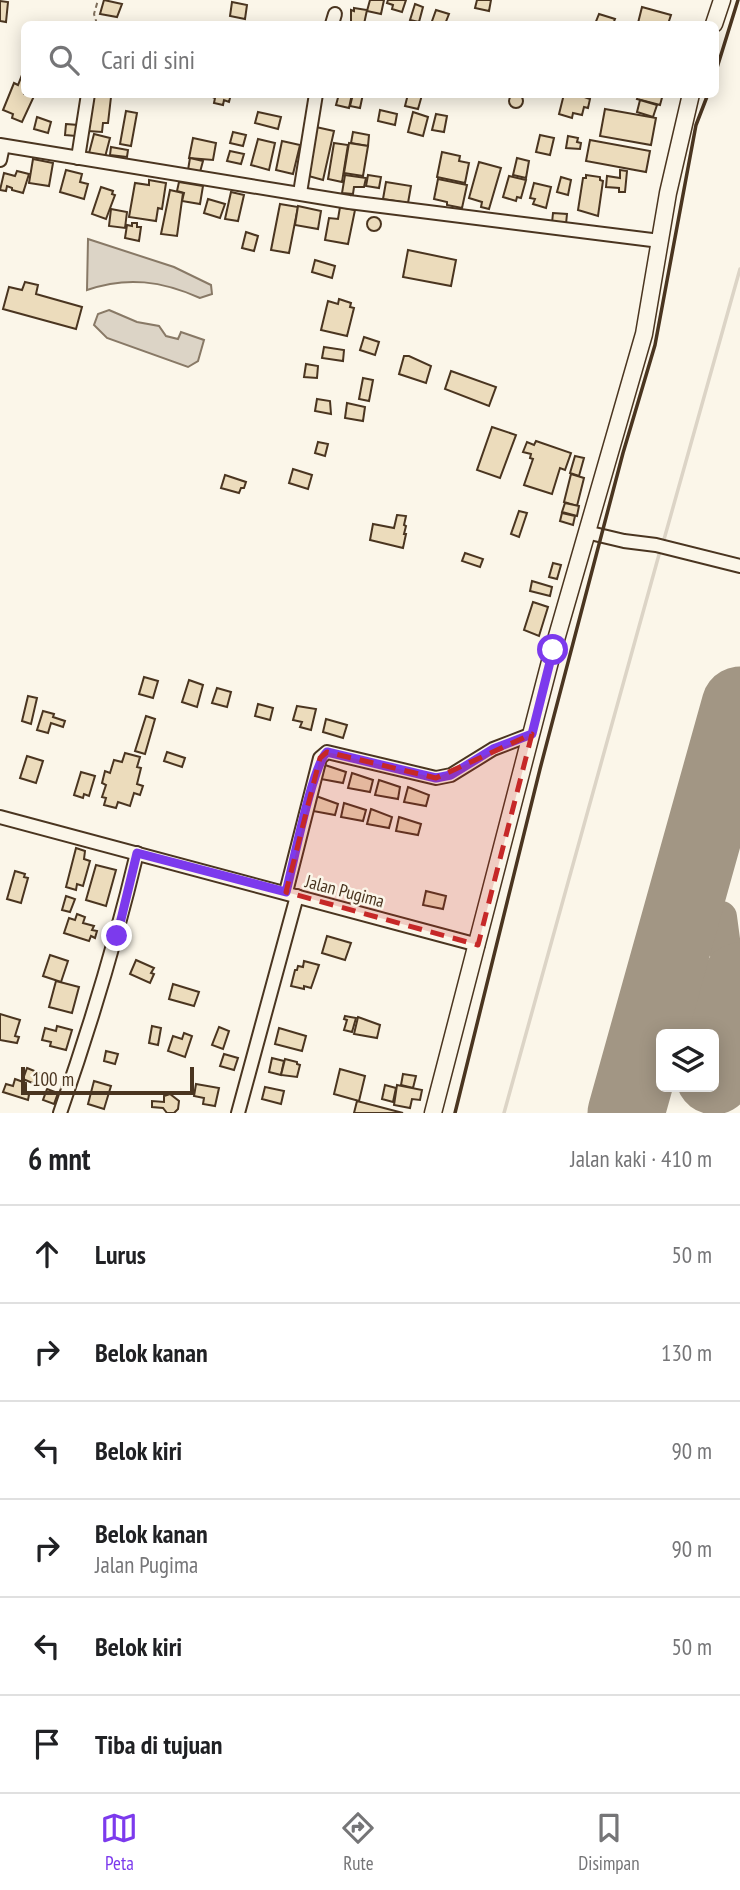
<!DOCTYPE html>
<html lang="id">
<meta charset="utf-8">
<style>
body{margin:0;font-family:"PT Sans Narrow",sans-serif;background:#f2f2f2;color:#202124}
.controls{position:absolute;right:21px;bottom:21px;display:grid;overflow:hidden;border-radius:10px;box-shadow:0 4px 18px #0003}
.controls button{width:63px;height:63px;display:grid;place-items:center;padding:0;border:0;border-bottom:2px solid #e0e0e0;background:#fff;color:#202124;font:35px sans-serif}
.scale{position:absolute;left:21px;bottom:18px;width:173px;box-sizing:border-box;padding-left:7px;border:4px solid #4a3520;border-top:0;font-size:19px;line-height:24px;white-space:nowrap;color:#4a3520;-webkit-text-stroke:5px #fbf6e9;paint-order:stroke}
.stop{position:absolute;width:21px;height:21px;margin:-16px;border:5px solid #7c3aed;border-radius:50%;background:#fff}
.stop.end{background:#7c3aed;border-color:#fff;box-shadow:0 2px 7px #0008}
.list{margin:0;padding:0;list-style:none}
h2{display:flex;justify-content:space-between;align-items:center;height:91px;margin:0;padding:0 28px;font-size:30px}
h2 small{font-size:23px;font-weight:400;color:#757577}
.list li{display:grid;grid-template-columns:46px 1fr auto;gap:21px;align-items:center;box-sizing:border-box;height:98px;padding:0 28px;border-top:2px solid #e0e0e0}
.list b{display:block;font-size:26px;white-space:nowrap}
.list p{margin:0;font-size:23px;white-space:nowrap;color:#757577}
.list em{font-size:23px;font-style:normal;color:#757577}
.icon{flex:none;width:38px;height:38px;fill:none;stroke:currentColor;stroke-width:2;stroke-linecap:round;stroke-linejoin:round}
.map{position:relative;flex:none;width:740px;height:1113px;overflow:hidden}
.search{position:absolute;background:#fff;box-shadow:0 4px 18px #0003;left:21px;right:21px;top:21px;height:77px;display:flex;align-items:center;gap:18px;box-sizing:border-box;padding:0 24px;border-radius:10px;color:#757577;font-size:26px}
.sheet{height:679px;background:#fff}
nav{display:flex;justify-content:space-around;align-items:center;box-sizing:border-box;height:98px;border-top:2px solid #e0e0e0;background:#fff;font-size:19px;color:#757577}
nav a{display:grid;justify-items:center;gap:4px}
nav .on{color:#7c3aed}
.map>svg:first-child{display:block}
.water{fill:#dcd4c6;stroke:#887966;stroke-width:2}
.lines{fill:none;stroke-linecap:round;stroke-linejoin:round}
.stream{stroke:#dcd4c6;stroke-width:3.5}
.taxiway{stroke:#a29684;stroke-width:32}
.runway{stroke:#a29684;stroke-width:77}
.building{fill:#ecdcbc;stroke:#4a3520;stroke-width:2}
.minor-casing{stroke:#4a3520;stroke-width:16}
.major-casing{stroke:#4a3520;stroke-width:19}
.path{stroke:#7f6f5c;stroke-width:2;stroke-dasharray:5 3.5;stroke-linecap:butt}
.minor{stroke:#fbf6e9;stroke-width:12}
.major{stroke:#fbf6e9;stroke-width:16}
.wall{stroke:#4a3520;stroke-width:3.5}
.route{stroke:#7c3aed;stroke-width:9}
.marked{fill:#c62828;fill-opacity:0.2;stroke:#c62828;stroke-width:5;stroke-dasharray:14 9;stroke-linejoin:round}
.labels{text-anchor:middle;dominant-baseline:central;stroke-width:5;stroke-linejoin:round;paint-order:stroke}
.street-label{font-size:18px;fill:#4a3520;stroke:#fbf6e9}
</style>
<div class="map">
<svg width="740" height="1113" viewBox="0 0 740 1113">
<rect width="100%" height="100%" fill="#fbf6e9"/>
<g class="water">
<path d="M88,239L174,267L211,285L212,294L200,298C162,281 127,276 87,290Z"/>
<path d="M109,310L137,322L159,326L166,336L178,339L181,332L204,340L198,361L188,367L107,338L94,325L98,314Z"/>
</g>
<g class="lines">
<g class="stream">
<path d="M663,543L740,269"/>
<path d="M504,1113L660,551"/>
</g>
<g class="taxiway">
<path d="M721,917L727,962L740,996"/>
<path d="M697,1034C711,1022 723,1022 740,1028"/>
</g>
<g class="runway">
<path d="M714,1076L740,981"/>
<path d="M626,1113L740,705"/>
</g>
</g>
<g class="building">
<path d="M104,0L122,4L117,17L100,14Z"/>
<path d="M370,0H384L381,14L367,11Z"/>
<path d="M388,0H406L402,12L392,9L393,5L387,3Z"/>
<path d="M477,0H491L489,11L475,8Z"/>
<path d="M0,1L8,2L6,22L0,21Z"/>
<path d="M232,2L247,5L245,19L230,16Z"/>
<path d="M415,4L423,7L419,22L410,20Z"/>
<path d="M642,7L671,15L668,24L638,23Z"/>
<path d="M354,8L367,10L364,24L351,23V10L354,11Z"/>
<path d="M436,10L449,14L445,24H431Z"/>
<path d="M599,14L615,19L613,24H595Z"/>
<path d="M22,75L24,76V94H35L22,122L12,118L13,114L3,110L14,83L18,85Z"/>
<circle cx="516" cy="101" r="7"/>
<path d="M210,94H231L229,102L224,100L223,105L214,103L215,98L210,96Z"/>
<path d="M339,94H352L349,108L336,105Z"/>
<path d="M353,94H363L360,108L350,106Z"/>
<path d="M408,94L422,95L418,109L405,106Z"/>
<path d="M564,94H576L590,99L588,108L584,107L582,115L573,113L572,118L559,114Z"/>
<path d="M639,94H663L660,105L637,99Z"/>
<path d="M92,95L111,97L108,123H103L102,132L88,131Z"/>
<path d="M640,100L657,105L653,117L637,112Z"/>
<path d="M605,109L656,118L651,145L600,136Z"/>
<path d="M380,110L397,114L395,125L378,121Z"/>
<path d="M126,111L137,113L131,146L120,144Z"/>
<path d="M258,112L281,117L278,129L255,123Z"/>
<path d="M413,112L428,117L423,136L408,132Z"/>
<path d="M436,114L447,116L444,132L432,130Z"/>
<path d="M37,117L51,122L48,133L34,129Z"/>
<path d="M66,124L78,125L76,136L65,135Z"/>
<path d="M316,127L334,131L323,180L305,175Z"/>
<path d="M233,132L246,135L243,146L230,143Z"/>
<path d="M353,132L369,135L368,146L351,143Z"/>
<path d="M94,134L110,138L105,157L89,153Z"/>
<path d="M540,135L554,138L550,155L536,152Z"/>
<path d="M568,136L578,138L577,142L581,143L580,149L566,148Z"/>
<path d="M193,138L216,143L213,160L189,158Z"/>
<path d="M258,139L275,143L269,170L251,165Z"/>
<path d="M590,140L650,151L646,172L586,161Z"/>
<path d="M282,141L300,145L293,174L276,170Z"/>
<path d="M334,143L348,145L342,182L328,179Z"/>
<path d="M349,143L368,146L363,176L344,173Z"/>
<path d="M111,147L128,150L127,157L110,155Z"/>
<path d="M230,151L244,154L241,164L227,161Z"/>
<path d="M442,152L460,156L459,161L469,163L465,183L437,177Z"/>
<path d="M190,158L203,161L200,172L188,170Z"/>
<path d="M517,158L529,161L526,178L513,175Z"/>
<path d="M33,159L53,163L49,186L29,183Z"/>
<path d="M479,162L501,168L489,209L481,207L482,202L469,198Z"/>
<path d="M66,170L82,174L80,182L88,184L84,199L60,192Z"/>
<path d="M620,170L627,171L625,192H619V188L606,187L607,176L620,178Z"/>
<path d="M17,171L29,174L23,193L12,190V188L7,186L6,191L0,190L4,173L15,176Z"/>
<path d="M345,175L366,178L364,187H354L353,194L342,193Z"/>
<path d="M368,175L381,177L379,188L366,186Z"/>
<path d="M586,175L600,177V180L603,181L598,216L578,210L583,178H586Z"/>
<path d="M509,176L526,180L521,198L517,197L516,201L503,197Z"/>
<path d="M561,177L571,180L568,195L557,192Z"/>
<path d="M438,179L467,185L462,208L447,205V202L434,199Z"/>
<path d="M149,180L166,183L162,209L158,208L156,221L129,217L135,183L149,185Z"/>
<path d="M179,182L203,186L200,204L182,201L184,193L177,191Z"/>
<path d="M386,182L411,186L408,203L383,199Z"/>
<path d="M534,183L551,187L546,208L533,204L535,199L530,198Z"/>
<path d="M101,187L113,191L112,194L115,195L106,219L92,214Z"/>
<path d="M170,190L183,193L177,236L161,234Z"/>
<path d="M231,192L244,195L238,221L225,219Z"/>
<path d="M208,199L225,204L220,218L204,213Z"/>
<path d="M280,204L298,207L289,253L271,250Z"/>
<path d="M298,206L321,211L318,229L295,225Z"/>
<path d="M340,207L355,210L348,244L325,240L329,218L338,219Z"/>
<path d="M111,209L127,212L125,228L109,226Z"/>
<path d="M553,213L567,214L566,224L552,223Z"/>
<circle cx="374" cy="224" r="7"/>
<path d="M132,223H137V227H141L139,241L125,238L127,225L132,226Z"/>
<path d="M246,232L258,236L254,251L242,248Z"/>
<path d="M408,250L456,260L451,286L403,277Z"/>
<path d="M315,260L335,266L332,278L312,272Z"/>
<path d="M25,282L38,285L36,294L82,307L76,329L3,309L9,287L22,290Z"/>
<path d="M339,299L351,303L350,307L354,308L347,336L321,330L328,301L338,304Z"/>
<path d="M364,337L379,342L375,355L360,350Z"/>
<path d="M324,347L344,350L343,361L322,358Z"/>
<path d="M404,356H409L431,366L426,383L399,374Z"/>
<path d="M306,364L318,366L317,378L304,377Z"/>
<path d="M451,371L496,387L489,406L445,389Z"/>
<path d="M363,378L373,380L369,401L359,399Z"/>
<path d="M317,399L330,401L331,414L315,411Z"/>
<path d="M347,403L365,407L363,421L345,418Z"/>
<path d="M492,427L516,435L500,478L477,470Z"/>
<path d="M536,441L571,453L565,470L560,468L552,494L524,485L533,459L530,458L531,454L523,452L527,442L534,445Z"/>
<path d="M318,442L328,444L325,456L315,453Z"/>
<path d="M575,456L584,458L579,476L570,473Z"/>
<path d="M293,469L312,475L308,489L289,483Z"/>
<path d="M571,474L584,478L577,506L564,502Z"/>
<path d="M225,475L246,482L244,488H241L239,493L221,488Z"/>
<path d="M565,503L579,506L577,516L562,512Z"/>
<path d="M519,511L527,513L519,537L511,534Z"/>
<path d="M562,513L575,516L573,525L560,521Z"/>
<path d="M397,515L406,516L404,525L406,526L404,534H406L403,548L370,540L373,524L394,528Z"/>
<path d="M465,553L483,559L480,567L462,561Z"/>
<path d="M553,563L561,565L557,579L549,577Z"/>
<path d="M532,581L552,587L550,596L530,591Z"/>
<path d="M533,602L548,607L539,636L524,630Z"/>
<path d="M144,677L158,681L153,698L139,694Z"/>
<path d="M189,680L203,685L197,707L182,702Z"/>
<path d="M217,688L231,692L227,707L212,703Z"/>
<path d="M28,696L37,698L31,724L22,721Z"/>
<path d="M258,704L273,708L270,720L255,716Z"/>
<path d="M297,706L316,709L311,730L300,727L302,722L293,720Z"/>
<path d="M43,711L54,714L53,717L65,721L63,727L51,723L48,733L37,730Z"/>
<path d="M146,716L155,719L145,754L135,751Z"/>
<path d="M326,719L347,725L343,738L323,732Z"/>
<path d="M167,752L185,758L182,767L164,761Z"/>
<path d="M125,753L140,757L137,767L141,768L137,784L143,786L140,795L134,793L130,806L118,802L116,808L104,805L106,798L102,797L106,785L102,783L105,771L110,773L114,760L122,762Z"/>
<path d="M27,756L43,761L36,783L20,778Z"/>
<path d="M325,765L346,772L343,783L321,779Z"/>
<path d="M81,772L95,776L89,796L84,794L83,798L74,795Z"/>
<path d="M352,773L373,780L370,792L348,788Z"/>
<path d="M379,780L400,787L398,799L375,795Z"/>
<path d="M408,787L429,795L426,806L404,802Z"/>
<path d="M316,796L338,804L335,815L313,811Z"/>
<path d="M344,803L366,810L363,821L341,817Z"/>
<path d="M371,809L392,817L389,828L367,824Z"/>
<path d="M399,817L421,824L418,835L396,831Z"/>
<path d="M76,848L85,851L84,859L90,861L83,886L77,884L76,890L66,887Z"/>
<path d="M96,865L116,870L106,906L86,900Z"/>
<path d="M15,871L25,874L24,877L28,878L21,903L7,899Z"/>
<path d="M426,891L446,896L443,909L423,905Z"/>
<path d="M66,896L75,899L70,912L62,910Z"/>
<path d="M77,914L85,917L83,923L94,926L92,930L97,931L95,938L91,936L89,941L64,933L69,918L75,920Z"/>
<path d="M327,936L351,943L345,960L322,953Z"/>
<path d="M50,955L68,961L61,982L43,976Z"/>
<path d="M136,960L154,968L151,973L154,974L150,983L130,974Z"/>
<path d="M304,961L319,965L311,988L304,986V989L291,986L295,970H297L298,966L303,967Z"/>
<path d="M56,981L79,987L72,1013L49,1007Z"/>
<path d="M173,984L199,992L194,1006L169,999Z"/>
<path d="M0,1014L20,1020L15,1036L19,1037L17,1043L0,1040Z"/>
<path d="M345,1016L356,1018L352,1032L344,1030L347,1020L344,1019Z"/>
<path d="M358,1017L380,1025L377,1038L354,1034Z"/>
<path d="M57,1026L72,1030L66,1050L50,1046L51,1042L42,1040L45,1028L56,1031Z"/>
<path d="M152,1026L161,1028L158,1045L149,1043Z"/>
<path d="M219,1027L229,1031L223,1049L212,1045Z"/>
<path d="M279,1028L306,1036L302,1051L275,1044Z"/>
<path d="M184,1033L192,1036L185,1057L168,1051L173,1036L182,1039Z"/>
<path d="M106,1051L118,1054L115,1064L104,1061Z"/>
<path d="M224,1054L238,1058L234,1070L220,1066Z"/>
<path d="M272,1058L284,1061L281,1075L269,1072Z"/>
<path d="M285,1059L297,1062V1064L300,1065L297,1077L281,1075Z"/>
<path d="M27,1068L42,1074L37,1085L23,1079Z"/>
<path d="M340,1069L365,1076L359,1101L334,1094Z"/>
<path d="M403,1074L416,1076L413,1088L401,1085Z"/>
<path d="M15,1079L26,1083V1093L29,1095L28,1100L3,1092L6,1084L13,1086Z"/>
<path d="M94,1081L111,1086L104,1109L88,1104Z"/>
<path d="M196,1084L219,1088L215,1106L203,1104L204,1098L194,1096Z"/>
<path d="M385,1085L396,1088L393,1102L382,1099Z"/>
<path d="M397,1085L422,1090L420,1100L412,1099L410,1108L394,1105Z"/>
<path d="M265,1087L284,1091L281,1104L262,1099Z"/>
<path d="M47,1089L58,1093L54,1104L43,1100Z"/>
<path d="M170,1094L179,1101L178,1109L174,1113H167L163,1108L152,1107V1101L164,1102V1096Z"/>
<path d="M357,1101L403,1113H354Z"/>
</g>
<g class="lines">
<g class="minor-casing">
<g id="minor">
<path d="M332,24L335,14"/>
<path d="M0,145L349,202L660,241"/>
<path d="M78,158L88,94"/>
<path d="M0,160L3,146"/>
<path d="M300,193L316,94"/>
<path d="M586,532L624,541L656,545L740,566"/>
<path d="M0,817L478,945"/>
<path d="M286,892L320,758L327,752L436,778L451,775L493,749L532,734"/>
<path d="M60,1113C90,1027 116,941 137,853"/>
<path d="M238,1113L297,896"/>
</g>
</g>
<g class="major-casing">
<g id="major">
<path d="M714,24L722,0"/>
<path d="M433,1113L553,650L644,334L668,193L691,94"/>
</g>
</g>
<path class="path" d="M97,24L94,14L98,0"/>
<use href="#minor" class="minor"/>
<use href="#major" class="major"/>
<g class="wall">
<path d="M716,71L738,0"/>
<path d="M455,1113L540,769L623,453L655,345L696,125L708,94"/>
</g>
</g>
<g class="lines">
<path class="route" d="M117,936L137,853L286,892C293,866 312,766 327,752L436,778L451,775L493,749L532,734L553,650"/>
</g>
<path class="marked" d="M532,734L478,945L286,892L320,758L327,752L436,778Z"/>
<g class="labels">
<g class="street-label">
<text transform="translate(345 891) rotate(15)">Jalan Pugima</text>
</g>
</g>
</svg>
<div class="controls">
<button><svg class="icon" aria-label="layers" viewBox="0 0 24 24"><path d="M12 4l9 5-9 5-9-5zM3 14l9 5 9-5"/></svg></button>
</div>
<div class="scale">100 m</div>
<div class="stop" style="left:553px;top:650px"></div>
<div class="stop end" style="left:117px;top:936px"></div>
<div class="search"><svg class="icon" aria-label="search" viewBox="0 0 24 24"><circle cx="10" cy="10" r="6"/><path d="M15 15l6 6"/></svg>Cari di sini</div>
</div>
<section class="sheet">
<h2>6 mnt<small>Jalan kaki · 410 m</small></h2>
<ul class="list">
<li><svg class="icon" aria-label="ahead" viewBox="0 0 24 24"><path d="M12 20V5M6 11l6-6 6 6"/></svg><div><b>Lurus</b></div><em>50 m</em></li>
<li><svg class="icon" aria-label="right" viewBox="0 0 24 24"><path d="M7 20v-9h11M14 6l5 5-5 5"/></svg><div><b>Belok kanan</b></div><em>130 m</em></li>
<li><svg class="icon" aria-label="left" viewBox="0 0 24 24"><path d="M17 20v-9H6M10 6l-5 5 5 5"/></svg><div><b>Belok kiri</b></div><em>90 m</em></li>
<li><svg class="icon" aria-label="right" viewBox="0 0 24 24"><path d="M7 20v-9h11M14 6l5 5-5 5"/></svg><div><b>Belok kanan</b><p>Jalan Pugima</p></div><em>90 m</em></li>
<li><svg class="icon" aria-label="left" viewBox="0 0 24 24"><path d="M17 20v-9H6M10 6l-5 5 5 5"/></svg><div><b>Belok kiri</b></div><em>50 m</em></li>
<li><svg class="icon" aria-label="arrive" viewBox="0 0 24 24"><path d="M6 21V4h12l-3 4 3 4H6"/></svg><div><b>Tiba di tujuan</b></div></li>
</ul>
</section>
<nav>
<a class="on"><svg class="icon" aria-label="map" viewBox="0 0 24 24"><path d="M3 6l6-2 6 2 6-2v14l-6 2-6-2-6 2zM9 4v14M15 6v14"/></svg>Peta</a>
<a><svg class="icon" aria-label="directions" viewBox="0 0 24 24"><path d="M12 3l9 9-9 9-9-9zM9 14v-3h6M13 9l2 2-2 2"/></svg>Rute</a>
<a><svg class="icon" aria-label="saved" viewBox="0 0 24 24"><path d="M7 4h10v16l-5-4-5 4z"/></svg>Disimpan</a>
</nav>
